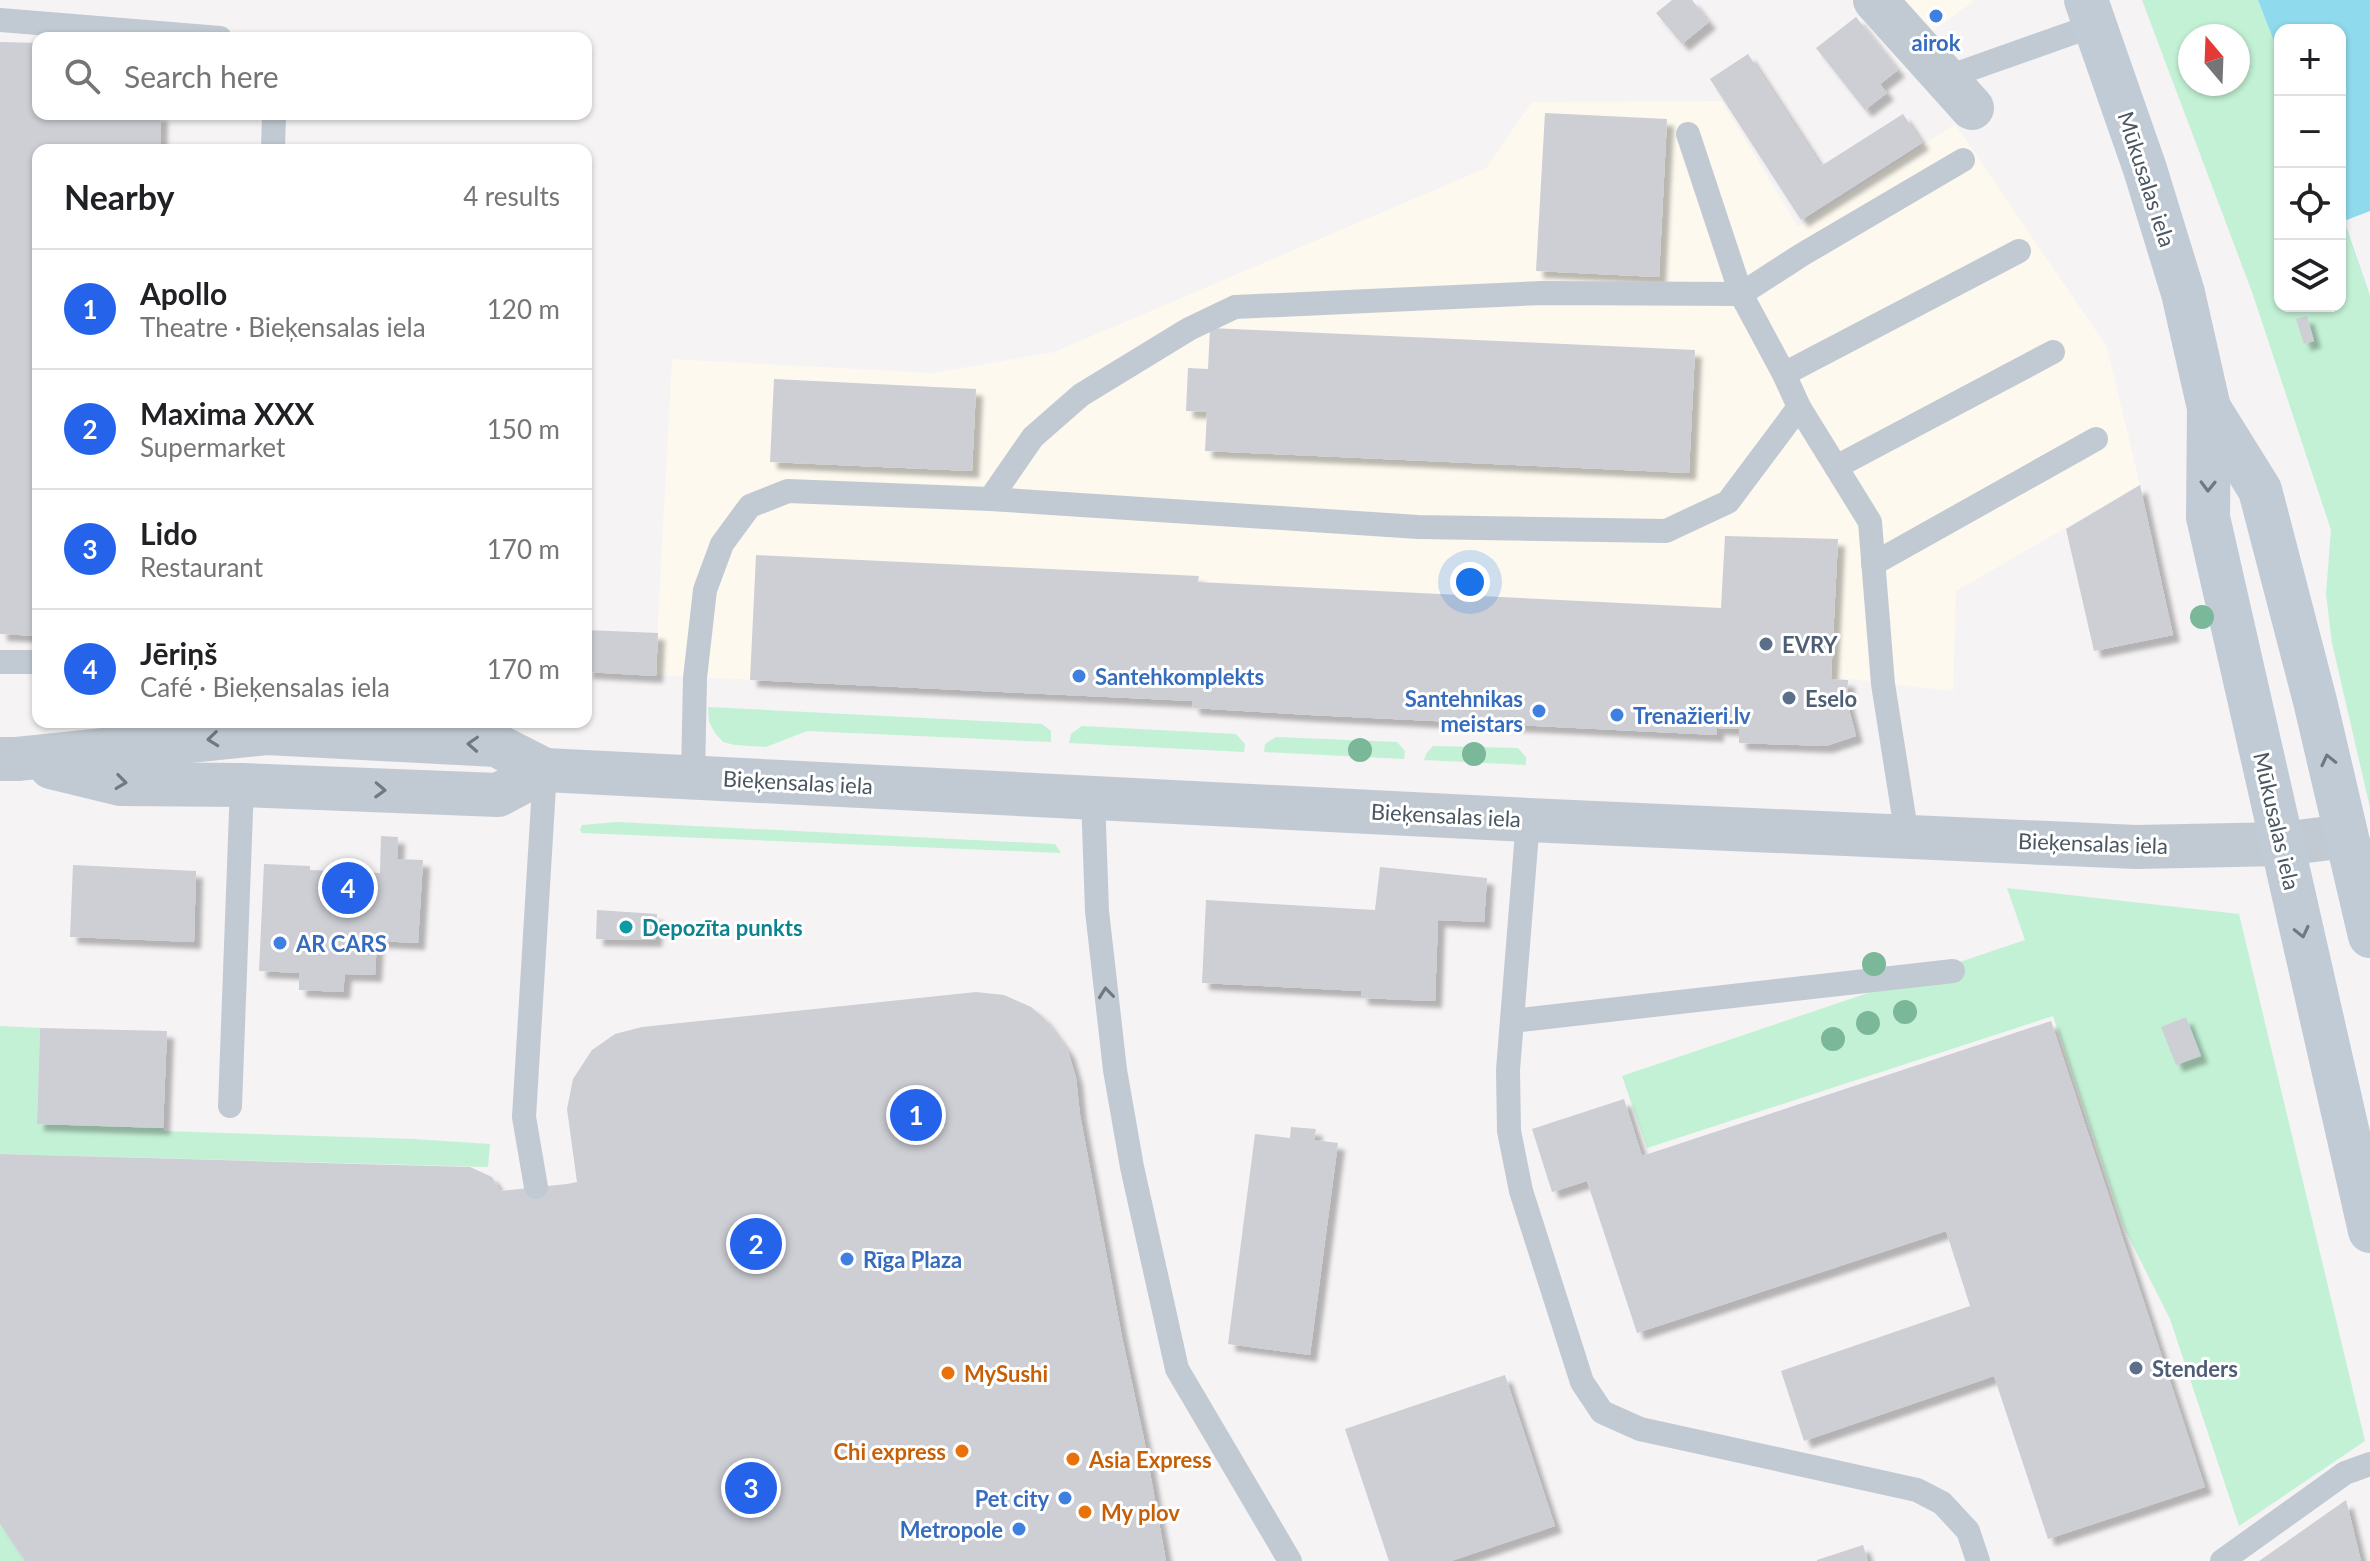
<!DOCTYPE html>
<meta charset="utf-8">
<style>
body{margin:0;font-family:Lato,sans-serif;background:#f6f6f6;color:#202124}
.controls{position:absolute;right:24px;top:24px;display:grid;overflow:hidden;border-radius:16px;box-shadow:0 2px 6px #0004}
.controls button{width:72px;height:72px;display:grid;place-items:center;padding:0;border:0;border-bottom:2px solid #e0e0e0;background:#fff;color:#202124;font:40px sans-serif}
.compass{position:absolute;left:2178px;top:24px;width:72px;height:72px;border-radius:50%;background:#fff;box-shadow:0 2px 6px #0004;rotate:341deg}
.you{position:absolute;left:1470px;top:582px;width:28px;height:28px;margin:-20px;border:6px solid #fff;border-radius:50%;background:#1a73e8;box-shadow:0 0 0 12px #1a73e833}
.badge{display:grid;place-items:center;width:52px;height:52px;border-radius:50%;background:#2563eb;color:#fff;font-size:26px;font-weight:700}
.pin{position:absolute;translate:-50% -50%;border:4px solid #fff;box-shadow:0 2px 8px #0006}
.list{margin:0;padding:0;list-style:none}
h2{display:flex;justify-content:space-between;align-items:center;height:104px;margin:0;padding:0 32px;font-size:34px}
h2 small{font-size:26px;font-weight:400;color:#757577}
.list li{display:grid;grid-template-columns:52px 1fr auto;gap:24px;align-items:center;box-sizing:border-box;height:120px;padding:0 32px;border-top:2px solid #e0e0e0}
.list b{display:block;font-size:30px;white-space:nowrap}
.list p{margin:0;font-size:26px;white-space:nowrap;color:#757577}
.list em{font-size:26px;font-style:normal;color:#757577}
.icon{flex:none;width:44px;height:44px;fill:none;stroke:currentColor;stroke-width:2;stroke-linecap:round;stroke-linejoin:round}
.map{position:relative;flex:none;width:2370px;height:1561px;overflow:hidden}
.search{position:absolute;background:#fff;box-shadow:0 2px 6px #0004;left:32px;top:32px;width:560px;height:88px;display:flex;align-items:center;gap:20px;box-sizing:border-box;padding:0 28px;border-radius:16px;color:#757577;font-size:30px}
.panel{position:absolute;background:#fff;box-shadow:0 2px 6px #0004;left:32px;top:144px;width:560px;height:584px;border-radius:16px}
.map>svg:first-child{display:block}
.commercial{fill:#fdf9ef}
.green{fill:#c3f1d5;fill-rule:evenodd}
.water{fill:#90daee}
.pier{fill:#f5f3f3}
.building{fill:#cdcfd5;filter:url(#shadow)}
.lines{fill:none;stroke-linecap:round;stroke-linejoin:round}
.service{stroke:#c1cad2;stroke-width:24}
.minor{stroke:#c1cad2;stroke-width:44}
.secondary{stroke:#c1cbd6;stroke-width:44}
.tree{fill:#7bb799}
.oneway{stroke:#6e7984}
.oneway2{stroke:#6e7983}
.shop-dot{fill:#3f7fe0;stroke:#fff;stroke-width:3}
.service-dot{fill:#5c6f8a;stroke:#fff;stroke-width:3}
.culture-dot{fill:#0f9aa8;stroke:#fff;stroke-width:3}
.food-dot{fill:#e8710a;stroke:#fff;stroke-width:3}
.labels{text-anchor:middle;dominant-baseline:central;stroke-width:6;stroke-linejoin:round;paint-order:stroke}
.shop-label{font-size:22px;font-weight:bold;fill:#366cbe;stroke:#fff;text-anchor:start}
.street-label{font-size:22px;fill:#4a5661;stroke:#fff}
.service-label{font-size:22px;font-weight:bold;fill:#4e5e75;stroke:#fff;text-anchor:start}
.culture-label{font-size:22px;font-weight:bold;fill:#0d838f;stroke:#fff;text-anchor:start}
.food-label{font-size:22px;font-weight:bold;fill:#c56008;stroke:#fff;text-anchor:start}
</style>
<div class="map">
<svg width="2370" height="1561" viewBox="0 0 2370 1561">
<defs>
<filter id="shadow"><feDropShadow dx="7" dy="7" stdDeviation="2" flood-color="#0004"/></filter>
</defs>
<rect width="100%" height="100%" fill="#f5f3f3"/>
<g class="commercial">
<path d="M1905,0H1975L1933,31Z"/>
<path d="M1722,101L1798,227L1955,124L2107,347L2140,485L1956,591L1953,691L1848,679L1847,702L1856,736L1826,746L1739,743V729L1717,728V735L1310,715L1193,708L1192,701L655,675L672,359L932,373L1054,352L1486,168L1532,102Z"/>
</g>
<g class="green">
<path d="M2142,0H2258L2280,57V306H2340V211L2344,221L2370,211V808L2332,643L2326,594L2331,530L2252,292ZM2190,36H2238V84H2190Z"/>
<path d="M708,707L1042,724L1051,731V742L807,731L766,747L735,745L723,742L715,733L709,722Z"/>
<path d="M1082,726L1236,734L1245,744L1244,752L1069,743L1071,734Z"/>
<path d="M1276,737L1397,742L1405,751L1404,759L1264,752L1265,744Z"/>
<path d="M1433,746L1518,748L1526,757V765L1424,760L1426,754Z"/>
<path d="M617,822L1055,844L1061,853L582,833L580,830L582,825Z"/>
<path d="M2007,888L2239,914L2365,1441L2239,1526L2170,1319L2124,1228L2053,1016L1647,1148L1622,1076L2025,940Z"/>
<path d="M0,1026L40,1028L37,1124L163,1128L164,1131L413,1139L490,1144L488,1167L0,1154Z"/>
<path d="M0,1524L25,1561H0Z"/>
</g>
<path class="water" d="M2258,0H2370V296L2340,211V30H2280V57Z"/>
<path class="pier" d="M2370,211V296L2344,221Z"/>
<g class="building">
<path d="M1672,0H1692L1709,22L1682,44L1656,13Z"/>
<path d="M1856,17L1898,70L1880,84L1887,93L1865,110L1816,48Z"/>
<path d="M0,42L38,43V114H161L160,150H38V636L0,634Z"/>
<path d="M1748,54L1821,166L1903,114L1922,143L1801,220L1710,79Z"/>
<path d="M1545,113L1667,119L1659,277L1536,271Z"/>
<path d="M2307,316L2314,341L2304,344L2296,319Z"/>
<path d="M1210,328L1695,350L1689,473L1205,451L1207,412L1186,411L1188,368L1208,369Z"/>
<path d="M774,379L976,389L972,471L770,462Z"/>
<path d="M2140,485L2173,635L2094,651L2066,529Z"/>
<path d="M1725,536L1838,539L1831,679L1848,680L1847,702L1856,736L1826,746L1739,743V729L1717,728V735L1310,715L1193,708L1192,701L750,680L756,555L1199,576L1198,582L1721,608Z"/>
<path d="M586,630L658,633L656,676L586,672Z"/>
<path d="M381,836L398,837L397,859L423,860L418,943L377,941L375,975L345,974L343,992L299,990V973L259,971L264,864L310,866V870L380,873Z"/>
<path d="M73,865L196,871L194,942L70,937Z"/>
<path d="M1380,867L1487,878L1484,922L1438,920L1435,1001L1361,998V991L1202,983L1206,900L1375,910Z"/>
<path d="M597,910L657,914L655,940L596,939Z"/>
<path d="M976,992L1004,995L1031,1007L1044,1018L1068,1051L1076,1078L1080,1115L1122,1337L1144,1439L1166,1561H25L0,1524V1154L470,1167L492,1177L500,1191L567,1184L577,1182L567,1109L573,1079L592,1050L615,1034L642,1027Z"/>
<path d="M2186,1017L2201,1056L2176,1065L2161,1027Z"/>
<path d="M2051,1021L2205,1487L2048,1539L1994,1376L1804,1441L1781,1371L1970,1306L1946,1231L1637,1333L1587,1181L1552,1192L1532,1129L1624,1099L1642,1156Z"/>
<path d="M40,1028L167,1031L163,1128L37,1124Z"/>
<path d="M1291,1127L1316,1129L1314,1140L1338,1143L1310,1355L1228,1344L1255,1134L1290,1138Z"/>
<path d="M1505,1375L1555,1526L1451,1561H1389L1345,1429Z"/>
<path d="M2346,1500L2361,1561H2259Z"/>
<path d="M1863,1545L1868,1561H1817V1560Z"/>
</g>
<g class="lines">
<g class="service">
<path d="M0,20L220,38"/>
<path d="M1945,78L2095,25"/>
<path d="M1688,134L1741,294L1784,374L1799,407L1870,522L1883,684L1907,836"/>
<path d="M273,150L274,114"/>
<path d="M1784,374L2019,251"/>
<path d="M1836,467L2053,352"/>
<path d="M990,499L1033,437L1081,395L1189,329L1235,307L1542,293L1741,294L1803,254L1963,160"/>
<path d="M1873,564L2096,439"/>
<path d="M0,662H38"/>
<path d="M693,776L695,678L705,590L722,544L750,506L788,491L990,499L1418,527L1666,531L1728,502L1799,407"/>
<path d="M1093,796L1097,911L1115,1070L1132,1167L1177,1369L1290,1561"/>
<path d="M1528,820L1508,1070L1509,1131L1521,1191L1582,1382L1602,1412L1640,1429L1917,1490L1942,1503L1968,1531L1978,1561"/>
<path d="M1512,1021L1953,971"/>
<path d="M230,1106L242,785"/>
<path d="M536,1187L524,1117L545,770"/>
<path d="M2222,1561L2345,1473L2370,1464"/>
</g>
<g class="minor">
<path d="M1875,0L1972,108"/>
<path d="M0,759H17L267,733L496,745L545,770L1528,820L2136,847L2282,844L2346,836"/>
<path d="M51,767L121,784L242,785L498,795L545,770"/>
</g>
<g class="secondary">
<path d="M2086,0L2145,169L2183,293L2209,408L2208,517L2370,1231"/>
<path d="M2209,408L2260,490L2315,701L2370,936"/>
</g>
</g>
<g class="tree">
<circle cx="2202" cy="617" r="12"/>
<circle cx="1360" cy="750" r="12"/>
<circle cx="1474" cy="754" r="12"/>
<circle cx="1874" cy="964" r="12"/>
<circle cx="1905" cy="1012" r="12"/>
<circle cx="1868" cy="1023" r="12"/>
<circle cx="1833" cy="1039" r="12"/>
</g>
<defs><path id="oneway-chevron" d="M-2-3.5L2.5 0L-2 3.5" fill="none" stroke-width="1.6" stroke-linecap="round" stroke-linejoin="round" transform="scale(2)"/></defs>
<g class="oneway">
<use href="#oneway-chevron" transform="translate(2208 486) rotate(91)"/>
<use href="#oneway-chevron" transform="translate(2328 760) rotate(-103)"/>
<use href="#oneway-chevron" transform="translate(2302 932) rotate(77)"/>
</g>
<g class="oneway2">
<use href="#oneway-chevron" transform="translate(213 739) rotate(174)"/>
<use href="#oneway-chevron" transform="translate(473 744) rotate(-177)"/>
<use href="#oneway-chevron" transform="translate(121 782) rotate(7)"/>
<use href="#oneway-chevron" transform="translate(380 790) rotate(2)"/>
<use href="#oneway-chevron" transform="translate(1106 993) rotate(-96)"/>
</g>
<g class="shop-dot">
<circle cx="1936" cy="16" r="8"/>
<circle cx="1079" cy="676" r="8"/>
<circle cx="1539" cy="711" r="8"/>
<circle cx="1617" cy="715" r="8"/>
<circle cx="280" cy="943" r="8"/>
<circle cx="847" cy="1259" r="8"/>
<circle cx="1065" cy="1498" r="8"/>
<circle cx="1019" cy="1529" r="8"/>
</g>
<g class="service-dot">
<circle cx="1766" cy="644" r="8"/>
<circle cx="1789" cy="698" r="8"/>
<circle cx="2136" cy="1368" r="8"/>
</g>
<circle class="culture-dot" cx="626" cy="927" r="8"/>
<g class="food-dot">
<circle cx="948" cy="1373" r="8"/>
<circle cx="962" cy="1451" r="8"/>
<circle cx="1073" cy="1459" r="8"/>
<circle cx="1085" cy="1512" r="8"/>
</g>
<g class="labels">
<g class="shop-label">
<text x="1936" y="42" text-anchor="middle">airok</text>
<text x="1095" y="676">Santehkomplekts</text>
<text x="1523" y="698" text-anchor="end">Santehnikas<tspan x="1523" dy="25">meistars</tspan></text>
<text x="1633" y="715">Trenažieri.lv</text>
<text x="296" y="943">AR CARS</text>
<text x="863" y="1259">Rīga Plaza</text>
<text x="1049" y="1498" text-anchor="end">Pet city</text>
<text x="1003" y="1529" text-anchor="end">Metropole</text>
</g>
<g class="street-label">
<text transform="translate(2147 179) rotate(72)">Mūkusalas iela</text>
<text transform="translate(798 782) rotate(3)">Bieķensalas iela</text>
<text transform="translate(1446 815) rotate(3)">Bieķensalas iela</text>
<text transform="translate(2277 821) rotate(77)">Mūkusalas iela</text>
<text transform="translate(2093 843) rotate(2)">Bieķensalas iela</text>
</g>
<g class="service-label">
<text x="1782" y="644">EVRY</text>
<text x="1805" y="698">Eselo</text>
<text x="2152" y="1368">Stenders</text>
</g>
<g class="culture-label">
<text x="642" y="927">Depozīta punkts</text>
</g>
<g class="food-label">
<text x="964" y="1373">MySushi</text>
<text x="946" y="1451" text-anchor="end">Chi express</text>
<text x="1089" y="1459">Asia Express</text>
<text x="1101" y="1512">My plov</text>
</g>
</g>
</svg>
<div class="controls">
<button>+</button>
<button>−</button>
<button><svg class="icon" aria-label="locate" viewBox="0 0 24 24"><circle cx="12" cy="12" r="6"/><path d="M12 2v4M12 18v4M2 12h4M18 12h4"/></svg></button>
<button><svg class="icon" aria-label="layers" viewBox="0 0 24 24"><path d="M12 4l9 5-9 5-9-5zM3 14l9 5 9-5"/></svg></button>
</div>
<svg class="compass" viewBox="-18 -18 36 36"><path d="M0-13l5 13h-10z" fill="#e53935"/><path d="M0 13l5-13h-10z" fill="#757577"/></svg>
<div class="you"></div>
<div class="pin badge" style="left:916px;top:1115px">1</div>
<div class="pin badge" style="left:756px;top:1244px">2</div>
<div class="pin badge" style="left:751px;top:1488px">3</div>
<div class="pin badge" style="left:348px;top:888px">4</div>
<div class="search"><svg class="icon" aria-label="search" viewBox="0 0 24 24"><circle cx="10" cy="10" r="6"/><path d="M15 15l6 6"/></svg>Search here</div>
<section class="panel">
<h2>Nearby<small>4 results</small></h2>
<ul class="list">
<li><span class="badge">1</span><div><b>Apollo</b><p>Theatre · Bieķensalas iela</p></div><em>120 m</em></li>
<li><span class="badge">2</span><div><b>Maxima XXX</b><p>Supermarket</p></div><em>150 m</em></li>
<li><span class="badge">3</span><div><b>Lido</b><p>Restaurant</p></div><em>170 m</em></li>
<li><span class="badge">4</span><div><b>Jēriņš</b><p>Café · Bieķensalas iela</p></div><em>170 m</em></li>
</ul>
</section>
</div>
